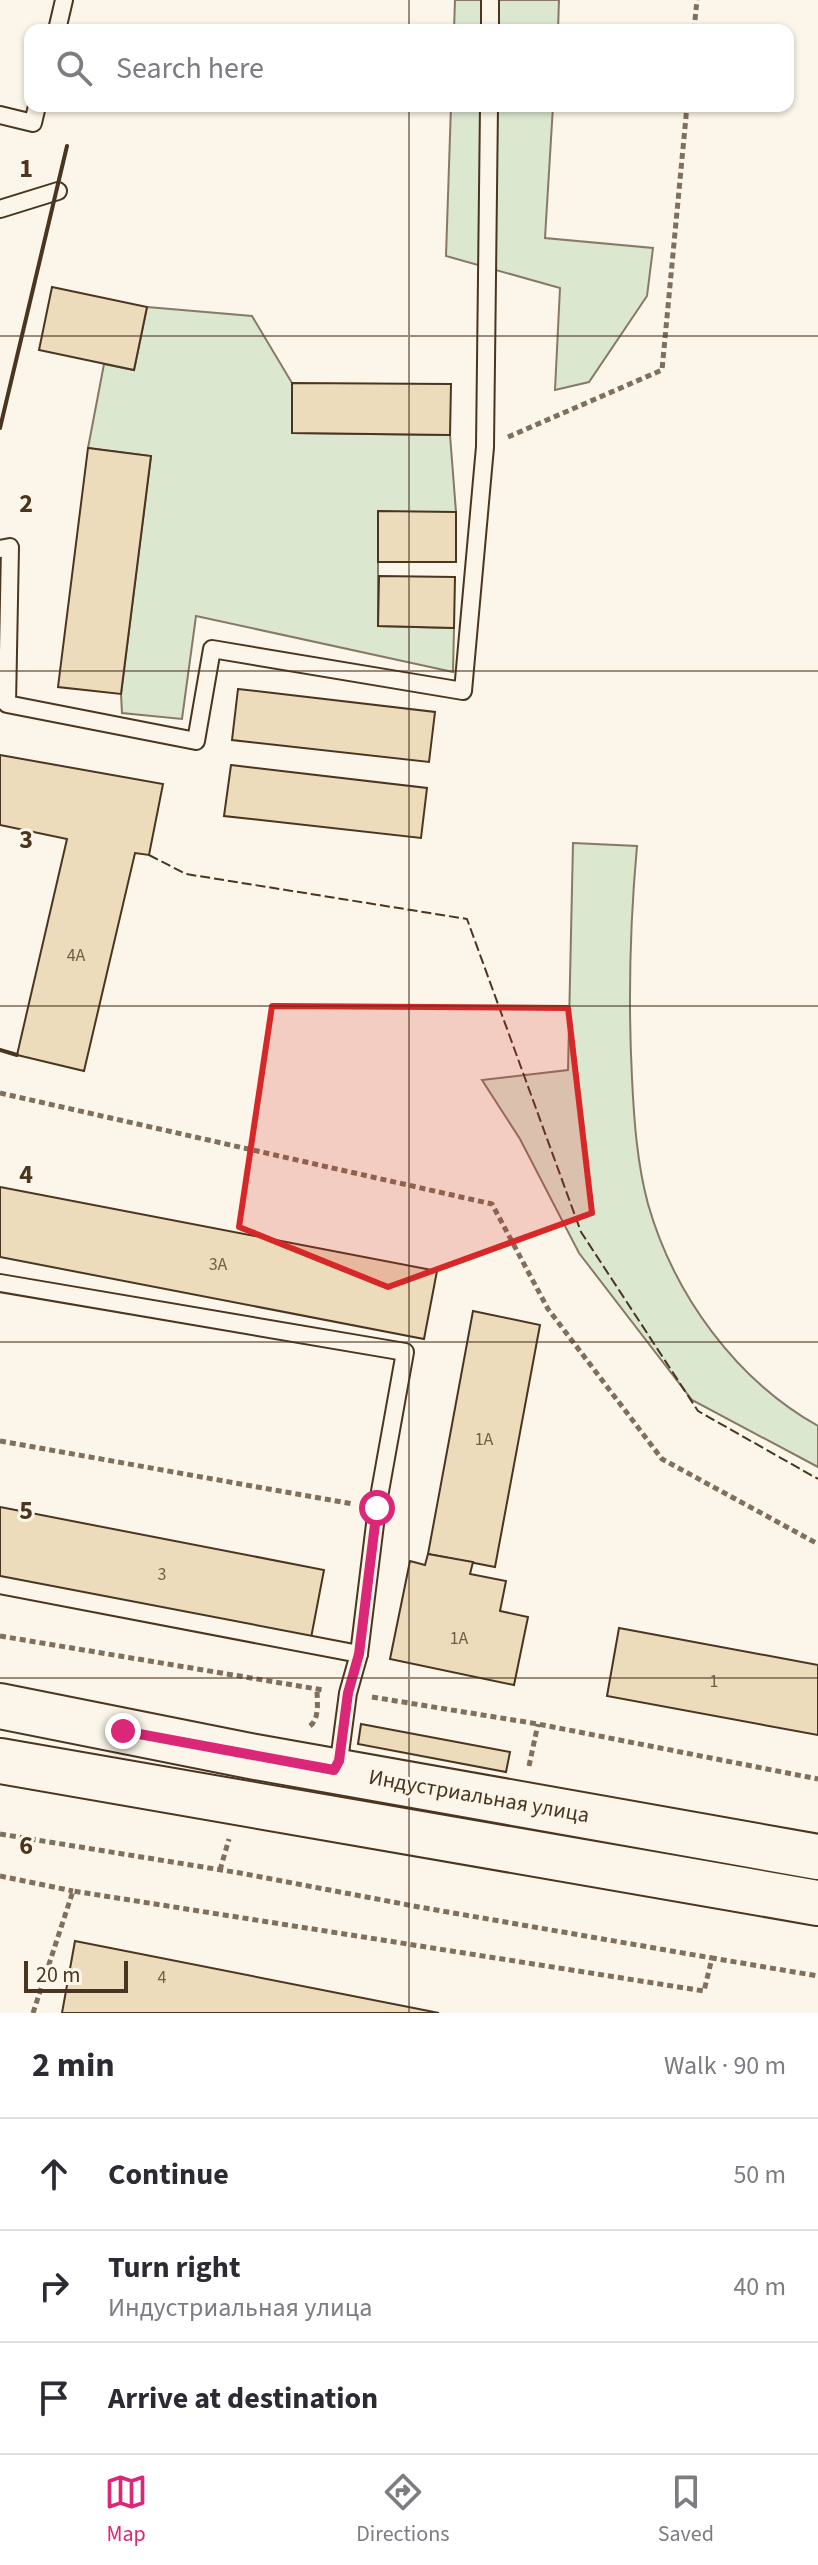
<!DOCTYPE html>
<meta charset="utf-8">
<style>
body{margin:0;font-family:"Source Sans 3",sans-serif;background:#f7f7f7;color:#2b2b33}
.scale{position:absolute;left:24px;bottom:20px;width:104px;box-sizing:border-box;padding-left:8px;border:4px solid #4a3520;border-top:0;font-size:22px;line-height:28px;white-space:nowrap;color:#4a3520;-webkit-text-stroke:6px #fbf6e9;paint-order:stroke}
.stop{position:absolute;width:24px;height:24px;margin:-18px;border:6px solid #db2777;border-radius:50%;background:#fff}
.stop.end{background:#db2777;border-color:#fff;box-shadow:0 2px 8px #0008}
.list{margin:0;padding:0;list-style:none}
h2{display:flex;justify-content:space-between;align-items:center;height:104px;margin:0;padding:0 32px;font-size:34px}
h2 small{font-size:26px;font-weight:400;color:#7c7c81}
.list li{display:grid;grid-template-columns:52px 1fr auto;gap:24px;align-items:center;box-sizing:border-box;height:112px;padding:0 32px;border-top:2px solid #e1e1e2}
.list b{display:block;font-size:30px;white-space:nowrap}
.list p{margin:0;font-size:26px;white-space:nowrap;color:#7c7c81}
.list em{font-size:26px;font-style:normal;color:#7c7c81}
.icon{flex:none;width:44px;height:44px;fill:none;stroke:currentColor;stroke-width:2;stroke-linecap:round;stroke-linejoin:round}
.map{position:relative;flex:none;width:818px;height:2013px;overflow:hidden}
.search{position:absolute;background:#fff;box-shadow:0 2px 6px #0004;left:24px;right:24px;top:24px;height:88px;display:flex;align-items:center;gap:20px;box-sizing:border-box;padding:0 28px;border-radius:16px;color:#7c7c81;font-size:30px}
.sheet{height:440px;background:#fff}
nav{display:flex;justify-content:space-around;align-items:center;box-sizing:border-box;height:112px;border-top:2px solid #e1e1e2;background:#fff;font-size:22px;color:#7c7c81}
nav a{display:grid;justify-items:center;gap:4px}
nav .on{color:#db2777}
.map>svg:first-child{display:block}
.green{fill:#dce7d0;stroke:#887966;stroke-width:2}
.building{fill:#ecdcbc;stroke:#4a3520;stroke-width:2}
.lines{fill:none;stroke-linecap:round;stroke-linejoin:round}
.lane-casing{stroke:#4a3520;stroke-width:20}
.secondary-casing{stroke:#4a3520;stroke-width:48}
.path{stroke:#7f6f5c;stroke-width:5;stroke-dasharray:6 4;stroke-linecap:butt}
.lane{stroke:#fbf6e9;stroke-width:16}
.secondary{stroke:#fbf6e9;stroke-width:44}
.fence{stroke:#4a3520;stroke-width:2;stroke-dasharray:10 4;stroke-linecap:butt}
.wall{stroke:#4a3520;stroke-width:4}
.route{stroke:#db2777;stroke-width:10}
.marked{fill:#d62828;fill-opacity:0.2;stroke:#d62828;stroke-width:6;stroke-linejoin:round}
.grid{fill:none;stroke:#4a3520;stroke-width:2;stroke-opacity:0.55}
.labels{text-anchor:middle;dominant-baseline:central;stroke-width:6;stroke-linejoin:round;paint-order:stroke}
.number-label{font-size:18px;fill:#725f47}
.street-label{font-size:22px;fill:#4a3520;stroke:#fbf6e9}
.grid-label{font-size:26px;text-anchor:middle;font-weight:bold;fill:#4a3520;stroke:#fbf6e9;stroke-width:6;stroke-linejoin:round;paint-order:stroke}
</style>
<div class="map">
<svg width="818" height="2013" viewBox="0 0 818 2013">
<rect width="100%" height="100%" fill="#fbf6e9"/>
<g class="green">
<path d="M455,0H559L558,30H454Z"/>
<path d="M451,106H553L545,238L653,248L647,296L589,382L555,390L560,288L446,256Z"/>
<path d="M147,307L252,316L292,383V433L450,435L456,512H378V626L454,628L453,672L196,616L182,719L122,713L121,694L151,456L88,448L104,364L134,370Z"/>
<path d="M573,843L637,846C630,923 628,1000 632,1078C634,1120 637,1163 648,1204C674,1295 736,1380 818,1426V1467L692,1400L579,1253L520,1139L482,1080L568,1070Z"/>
</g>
<g class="building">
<path d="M52,287L147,307L134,370L39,350Z"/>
<path d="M292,383L451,384L450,435L292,433Z"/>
<path d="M88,448L151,456L121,694L58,687Z"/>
<path d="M378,511L456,512V562H378Z"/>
<path d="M379,576L455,577L454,628L378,626Z"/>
<path d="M238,689L435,712L429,762L232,740Z"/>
<path d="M0,755L163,784L149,855L135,853L84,1071L17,1055L67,839L0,825Z"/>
<path d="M231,765L427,788L421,838L224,816Z"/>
<path d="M0,1187L437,1271L424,1339L0,1257Z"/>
<path d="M473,1311L540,1325L495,1567L428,1554Z"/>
<path d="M0,1507L324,1570L311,1638L0,1578Z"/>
<path d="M428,1554L473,1562L470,1574L506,1581L500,1611L528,1617L514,1685L390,1659L410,1561L425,1565Z"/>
<path d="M619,1628L818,1665V1735L607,1696Z"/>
<path d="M361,1724L510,1752L506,1772L358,1744Z"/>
<path d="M75,1941L439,2013H62Z"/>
</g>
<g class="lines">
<g class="lane-casing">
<g id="lane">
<path d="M57,30L64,0"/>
<path d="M490,30V0"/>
<path d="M0,115L33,123L37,106"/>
<path d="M0,209L58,191"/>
<path d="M0,549L10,547L7,704L196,741L212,649L463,691L485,447L489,106"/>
<path d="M0,1283L405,1352L377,1508L359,1654L348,1693L339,1761L335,1769"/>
<path d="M0,1585L359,1654"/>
</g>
</g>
<g class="secondary-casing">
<g id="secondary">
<path d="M0,1706L250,1756L818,1857"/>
<path d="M0,1761L818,1903"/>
</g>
</g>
<g class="path">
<path d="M694,30L697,0"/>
<path d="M508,437L662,370L687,106"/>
<path d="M0,1093L492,1204L548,1309L662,1459L818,1544"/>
<path d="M0,1441L353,1504"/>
<path d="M0,1636L323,1690"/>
<path d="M372,1697L538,1724L818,1779"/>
<path d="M310,1726C320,1718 317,1701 317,1689"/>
<path d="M529,1766L538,1724"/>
<path d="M0,1834L240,1873L419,1907L712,1958"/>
<path d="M220,1870L229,1839"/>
<path d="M0,1876L73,1891"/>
<path d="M33,2013L73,1891L704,1991L712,1958L818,1976"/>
</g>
<use href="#lane" class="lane"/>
<use href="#secondary" class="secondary"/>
<path class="fence" d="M149,855L186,874L467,919L581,1232L698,1411L818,1479"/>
<g class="wall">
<path d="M0,428L67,146"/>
<path d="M0,1050L17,1055"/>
</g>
</g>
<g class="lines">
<path class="route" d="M123,1731L334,1770L339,1761L348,1693L359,1654L377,1508"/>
</g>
<path class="marked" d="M272,1006L568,1008L592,1213L388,1287L239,1227Z"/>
<path class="grid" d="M409,0V30M409,106V2013M0,336H818M0,671H818M0,1006H818M0,1342H818M0,1678H818"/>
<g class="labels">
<g class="number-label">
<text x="76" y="955">4А</text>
<text x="218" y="1264">3А</text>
<text x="484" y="1439">1А</text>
<text x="162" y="1574">3</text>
<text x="459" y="1638">1А</text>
<text x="714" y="1681">1</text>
<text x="162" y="1977">4</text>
</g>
<g class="street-label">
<text transform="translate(479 1796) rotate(10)">Индустриальная улица</text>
</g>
</g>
<g class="grid-label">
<text x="26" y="177">1</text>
<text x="26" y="512">2</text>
<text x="26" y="848">3</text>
<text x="26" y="1183">4</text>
<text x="26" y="1519">5</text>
<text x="26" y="1854">6</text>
</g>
</svg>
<div class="scale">20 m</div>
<div class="stop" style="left:377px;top:1508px"></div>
<div class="stop end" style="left:123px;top:1731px"></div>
<div class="search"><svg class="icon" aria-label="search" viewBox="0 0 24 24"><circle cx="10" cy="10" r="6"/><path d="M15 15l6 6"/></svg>Search here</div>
</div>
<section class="sheet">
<h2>2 min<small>Walk · 90 m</small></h2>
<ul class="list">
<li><svg class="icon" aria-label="ahead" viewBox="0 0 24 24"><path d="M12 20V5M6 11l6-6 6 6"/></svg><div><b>Continue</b></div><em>50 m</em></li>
<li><svg class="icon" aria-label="right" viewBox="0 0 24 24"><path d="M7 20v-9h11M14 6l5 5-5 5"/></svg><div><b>Turn right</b><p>Индустриальная улица</p></div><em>40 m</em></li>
<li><svg class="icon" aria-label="arrive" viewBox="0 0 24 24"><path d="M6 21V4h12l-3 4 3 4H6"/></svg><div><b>Arrive at destination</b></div></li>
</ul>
</section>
<nav>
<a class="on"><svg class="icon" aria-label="map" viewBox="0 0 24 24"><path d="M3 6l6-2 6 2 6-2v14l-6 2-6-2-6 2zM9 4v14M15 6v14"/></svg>Map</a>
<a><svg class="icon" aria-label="directions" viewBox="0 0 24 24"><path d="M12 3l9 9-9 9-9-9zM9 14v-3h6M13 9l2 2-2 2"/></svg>Directions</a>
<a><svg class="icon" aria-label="saved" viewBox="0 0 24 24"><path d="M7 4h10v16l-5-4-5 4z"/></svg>Saved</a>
</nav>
